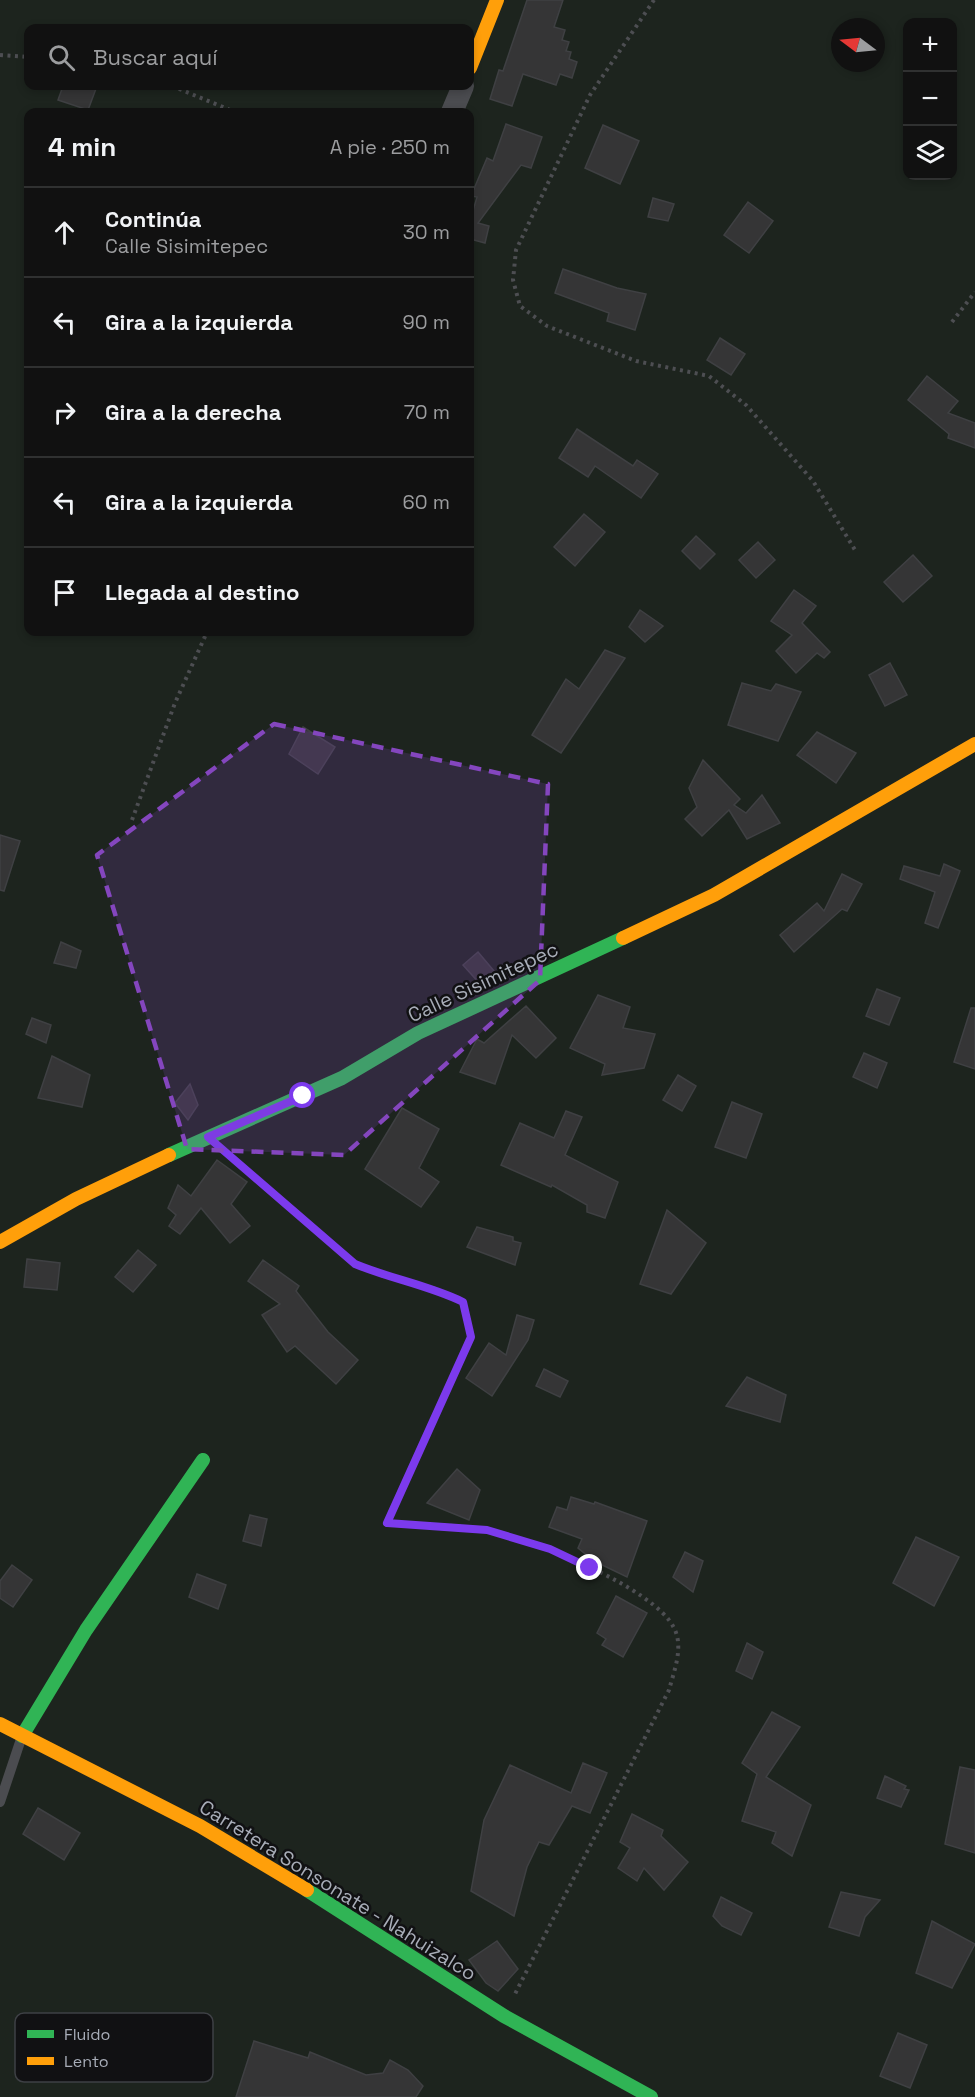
<!DOCTYPE html>
<html lang="es">
<meta charset="utf-8">
<style>
body{margin:0;font-family:"Space Grotesk",sans-serif;background:#1e1f1f;color:#f1f3f6}
.controls{position:absolute;right:18px;top:18px;display:grid;overflow:hidden;border-radius:12px;box-shadow:0 3px 9px #0003}
.controls button{width:54px;height:54px;display:grid;place-items:center;padding:0;border:0;border-bottom:2px solid #303131;background:#111;color:#f1f3f6;font:30px sans-serif}
.compass{position:absolute;left:831px;top:18px;width:54px;height:54px;border-radius:50%;background:#111;box-shadow:0 3px 9px #0003;rotate:286deg}
.stop{position:absolute;width:18px;height:18px;margin:-14px;border:4px solid #7c3aed;border-radius:50%;background:#fff}
.stop.end{background:#7c3aed;border-color:#fff;box-shadow:0 2px 6px #0008}
.list{margin:0;padding:0;list-style:none}
h2{display:flex;justify-content:space-between;align-items:center;height:78px;margin:0;padding:0 24px;font-size:26px}
h2 small{font-size:20px;font-weight:400;color:#9c9d9f}
.list li{display:grid;grid-template-columns:39px 1fr auto;gap:18px;align-items:center;box-sizing:border-box;height:90px;padding:0 24px;border-top:2px solid #303131}
.list b{display:block;font-size:22px;white-space:nowrap}
.list p{margin:0;font-size:20px;white-space:nowrap;color:#9c9d9f}
.list em{font-size:20px;font-style:normal;color:#9c9d9f}
.icon{flex:none;width:33px;height:33px;fill:none;stroke:currentColor;stroke-width:2;stroke-linecap:round;stroke-linejoin:round}
.map{position:relative;flex:none;width:975px;height:2097px;overflow:hidden}
.search{position:absolute;background:#111;box-shadow:0 3px 9px #0003;left:24px;top:24px;width:450px;height:66px;display:flex;align-items:center;gap:15px;box-sizing:border-box;padding:0 21px;border-radius:12px;color:#9c9d9f;font-size:22px}
.panel{position:absolute;background:#111;box-shadow:0 3px 9px #0003;left:24px;top:108px;width:450px;height:528px;border-radius:12px}
.map>svg:first-child{display:block}
.green{fill:#1d241e;fill-rule:evenodd}
.building{fill:#353536;stroke:#3f4043;stroke-width:1.5}
.lines{fill:none;stroke-linecap:round;stroke-linejoin:round}
.path{stroke:#4d4e52;stroke-width:4;stroke-dasharray:3 4.5;stroke-linecap:butt}
.lane{stroke:#4b4c50;stroke-width:10}
.street{stroke:#4b4c50;stroke-width:22}
.fast{stroke:#30b455;stroke-width:14}
.slow{stroke:#ff9f0a;stroke-width:14}
.route{stroke:#7c3aed;stroke-width:8}
.marked{fill:#8446be;fill-opacity:0.2;stroke:#8446be;stroke-width:4.5;stroke-dasharray:12 8;stroke-linejoin:round}
.labels{text-anchor:middle;dominant-baseline:central;stroke-width:5;stroke-linejoin:round;paint-order:stroke}
.street-label{font-size:20px;fill:#a8adb8;stroke:#111113}
.key{fill:#111113;stroke:#3e4045;stroke-width:1.5}
.key-label{font-size:16px;fill:#a8adb8}
</style>
<div class="map">
<svg width="975" height="2097" viewBox="0 0 975 2097">
<rect width="100%" height="100%" fill="#171717"/>
<path class="green" d="M0,0H975V2097H0ZM908,22H952V176H908ZM840,27H876V63H840ZM28,28H470V86H28ZM28,112H470V632H28Z"/>
<g class="building">
<path d="M527,0H563L554,27L565,30L562,40L569,42L566,51L571,52L569,59L577,62L572,78L560,74L556,85L523,74L512,106L490,99L499,70L503,71Z"/>
<path d="M63,86H97L88,110L58,100Z"/>
<path d="M506,124L542,137L531,168L521,165L478,223L489,226L485,243L470,239V221L477,197L471,196L487,158L493,161Z"/>
<path d="M603,125L639,141L620,184L585,168Z"/>
<path d="M653,198L674,204L668,221L648,217Z"/>
<path d="M748,202L773,221L749,253L724,235Z"/>
<path d="M563,269L617,288L646,294L635,330L607,321L609,313L555,293Z"/>
<path d="M720,338L745,354L731,375L707,360Z"/>
<path d="M927,376L958,401L948,413L975,423V448L948,438L949,434L908,400Z"/>
<path d="M577,429L633,466L637,460L658,474L641,498L595,466L588,477L559,458Z"/>
<path d="M584,514L605,532L575,566L554,547Z"/>
<path d="M696,536L715,554L700,569L682,551Z"/>
<path d="M758,542L775,560L756,578L739,560Z"/>
<path d="M913,555L932,576L903,602L884,582Z"/>
<path d="M794,590L816,606L802,623L830,652L824,658L817,653L796,673L776,651L792,635L771,621Z"/>
<path d="M640,610L663,626L645,642L629,627Z"/>
<path d="M605,650L625,658L561,753L532,735L566,679L579,689Z"/>
<path d="M890,663L907,695L885,706L869,675Z"/>
<path d="M742,683L771,691L776,684L801,692L778,741L728,725Z"/>
<path d="M303,727L335,747L318,774L289,754Z"/>
<path d="M817,732L856,753L836,783L797,755Z"/>
<path d="M703,760L740,799L734,805L746,813L762,795L780,823L747,839L729,810L702,836L685,819L697,807L689,788Z"/>
<path d="M0,835L20,841L4,891L0,890Z"/>
<path d="M944,864L960,871L938,928L925,923L935,892L900,879L904,866L940,876Z"/>
<path d="M842,874L862,884L847,911L842,909L794,952L780,935L817,903L824,911Z"/>
<path d="M61,942L81,951L76,968L54,963Z"/>
<path d="M478,952L494,971L480,984L463,965Z"/>
<path d="M877,989L900,998L889,1025L866,1016Z"/>
<path d="M598,995L630,1007L623,1028L655,1034L644,1068L602,1075L605,1064L570,1048Z"/>
<path d="M526,1006L556,1038L536,1058L512,1035L495,1084L460,1072L477,1039L484,1043Z"/>
<path d="M971,1008H975V1069L954,1062Z"/>
<path d="M32,1018L51,1025L46,1043L26,1034Z"/>
<path d="M864,1053L887,1063L877,1088L853,1077Z"/>
<path d="M52,1056L90,1075L82,1107L38,1098Z"/>
<path d="M678,1075L696,1086L682,1111L663,1100Z"/>
<path d="M190,1084L198,1105L188,1120L175,1103Z"/>
<path d="M732,1102L762,1114L746,1158L715,1147Z"/>
<path d="M402,1108L439,1129L419,1168L439,1182L421,1207L365,1169Z"/>
<path d="M566,1111L582,1117L565,1155L618,1182L605,1218L587,1212V1205L552,1185L551,1187L501,1165L520,1123L554,1138Z"/>
<path d="M217,1160L247,1182L231,1204L250,1226L230,1243L201,1208L180,1234L169,1226L176,1215L168,1208L178,1185L191,1196Z"/>
<path d="M667,1210L706,1243L671,1294L640,1284Z"/>
<path d="M477,1227L513,1237V1241L521,1243L515,1265L467,1247Z"/>
<path d="M138,1250L156,1265L133,1292L115,1277Z"/>
<path d="M27,1259L60,1263L57,1290L24,1287Z"/>
<path d="M263,1260L299,1286L296,1291L328,1332L358,1360L336,1384L295,1346L287,1352L262,1315L280,1304L248,1281Z"/>
<path d="M517,1315L534,1320L528,1340L492,1396L466,1378L489,1343L506,1355Z"/>
<path d="M544,1369L568,1381L560,1397L536,1386Z"/>
<path d="M747,1377L786,1395L780,1422L726,1406Z"/>
<path d="M457,1469L480,1490L469,1520L427,1503Z"/>
<path d="M571,1497L594,1504L595,1502L647,1521L627,1577L594,1561L578,1548L582,1539L549,1527L557,1507L567,1510Z"/>
<path d="M250,1515L267,1519L261,1546L243,1541Z"/>
<path d="M916,1537L959,1557L934,1606L893,1583Z"/>
<path d="M685,1552L703,1561L693,1592L673,1577Z"/>
<path d="M12,1565L32,1580L13,1607L0,1598V1581Z"/>
<path d="M197,1574L226,1585L218,1609L189,1597Z"/>
<path d="M616,1596L647,1613L623,1657L602,1645L606,1639L597,1633Z"/>
<path d="M747,1643L763,1652L752,1679L736,1671Z"/>
<path d="M772,1712L800,1727L766,1777L811,1805L792,1856L772,1843L776,1832L742,1821L757,1774L742,1763Z"/>
<path d="M583,1763L607,1773L590,1813L572,1806L549,1845L539,1842L527,1867L514,1916L471,1891L484,1820L510,1765L571,1793Z"/>
<path d="M960,1767L975,1770V1853L945,1844Z"/>
<path d="M885,1776L906,1786L904,1789L909,1790L901,1807L877,1798Z"/>
<path d="M38,1808L80,1833L64,1860L23,1834Z"/>
<path d="M632,1814L663,1830L661,1836L688,1862L664,1890L644,1868L637,1881L618,1868L630,1848L620,1842Z"/>
<path d="M841,1892L880,1900L865,1917L859,1936L829,1927Z"/>
<path d="M721,1897L752,1913L741,1935L722,1926L713,1916Z"/>
<path d="M932,1921L975,1944L952,1988L916,1973Z"/>
<path d="M497,1941L518,1969L498,1991L486,1983L469,1960Z"/>
<path d="M898,2033L927,2045L910,2088L880,2076Z"/>
<path d="M254,2041L308,2058L310,2052L366,2075L383,2073L390,2060L408,2070L423,2086L416,2097H236Z"/>
</g>
<g class="lines">
<g class="path">
<path d="M654,0L590,95L516,250L513,280L520,306L547,326L636,361L709,376L746,405L813,481L855,550"/>
<path d="M0,55L28,57"/>
<path d="M172,86L235,112"/>
<path d="M952,322L975,292"/>
<path d="M132,820L175,703L207,632"/>
<path d="M229,1155L355,1264L383,1276L436,1289L463,1302L471,1337L387,1523C420,1525 455,1524 487,1530C530,1538 655,1588 674,1628C684,1647 674,1671 669,1690L515,1994"/>
</g>
<path class="lane" d="M0,1802L21,1739"/>
<path class="street" d="M452,112L463,86"/>
<g class="fast">
<path d="M169,1155L342,1078L418,1033L623,938"/>
<path d="M22,1736L86,1630L203,1460"/>
<path d="M307,1890L504,2016L651,2097"/>
</g>
<g class="slow">
<path d="M470,68L497,0"/>
<path d="M623,938L714,895L975,744"/>
<path d="M0,1242L76,1199L169,1155"/>
<path d="M0,1724L200,1826L307,1890"/>
</g>
</g>
<g class="lines">
<path class="route" d="M303,1096L208,1137L355,1264C391,1279 428,1285 463,1302L471,1337L387,1523L487,1530L550,1549L590,1568"/>
</g>
<path class="marked" d="M274,724L548,784L540,980L344,1155L187,1149L97,855Z"/>
<g class="labels">
<g class="street-label">
<text transform="translate(483 982) rotate(-25)">Calle Sisimitepec</text>
<text transform="translate(338 1890) rotate(32)">Carretera Sonsonate - Nahuizalco</text>
</g>
</g>
<rect x="15" y="2013" width="198" height="69" rx="9" class="key"/>
<rect x="27" y="2030" width="27" height="8" fill="#30b455"/>
<rect x="27" y="2057" width="27" height="8" fill="#ff9f0a"/>
<g class="key-label">
<text x="64" y="2040">Fluido</text>
<text x="64" y="2067">Lento</text>
</g>
</svg>
<div class="controls">
<button>+</button>
<button>−</button>
<button><svg class="icon" aria-label="layers" viewBox="0 0 24 24"><path d="M12 4l9 5-9 5-9-5zM3 14l9 5 9-5"/></svg></button>
</div>
<svg class="compass" viewBox="-18 -18 36 36"><path d="M0-13l5 13h-10z" fill="#e53935"/><path d="M0 13l5-13h-10z" fill="#9c9d9f"/></svg>
<div class="stop" style="left:303px;top:1096px"></div>
<div class="stop end" style="left:590px;top:1568px"></div>
<div class="search"><svg class="icon" aria-label="search" viewBox="0 0 24 24"><circle cx="10" cy="10" r="6"/><path d="M15 15l6 6"/></svg>Buscar aquí</div>
<section class="panel">
<h2>4 min<small>A pie · 250 m</small></h2>
<ul class="list">
<li><svg class="icon" aria-label="ahead" viewBox="0 0 24 24"><path d="M12 20V5M6 11l6-6 6 6"/></svg><div><b>Continúa</b><p>Calle Sisimitepec</p></div><em>30 m</em></li>
<li><svg class="icon" aria-label="left" viewBox="0 0 24 24"><path d="M17 20v-9H6M10 6l-5 5 5 5"/></svg><div><b>Gira a la izquierda</b></div><em>90 m</em></li>
<li><svg class="icon" aria-label="right" viewBox="0 0 24 24"><path d="M7 20v-9h11M14 6l5 5-5 5"/></svg><div><b>Gira a la derecha</b></div><em>70 m</em></li>
<li><svg class="icon" aria-label="left" viewBox="0 0 24 24"><path d="M17 20v-9H6M10 6l-5 5 5 5"/></svg><div><b>Gira a la izquierda</b></div><em>60 m</em></li>
<li><svg class="icon" aria-label="arrive" viewBox="0 0 24 24"><path d="M6 21V4h12l-3 4 3 4H6"/></svg><div><b>Llegada al destino</b></div></li>
</ul>
</section>
</div>
